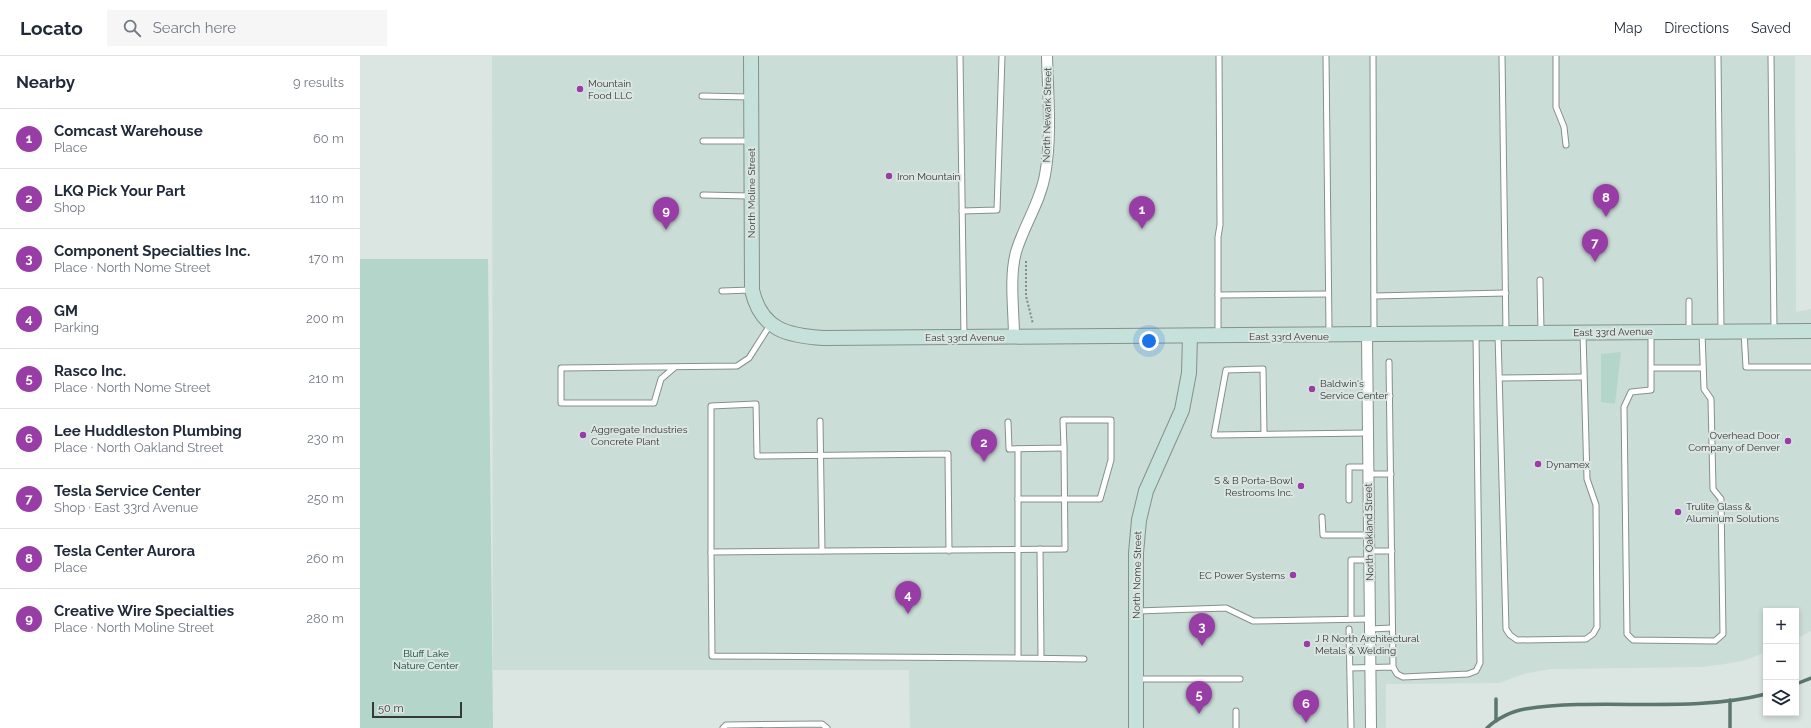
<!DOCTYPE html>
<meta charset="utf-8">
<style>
body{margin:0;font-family:Raleway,sans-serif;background:#f6f6f7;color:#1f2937}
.controls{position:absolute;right:12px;bottom:12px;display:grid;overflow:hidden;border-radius:0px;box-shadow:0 2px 6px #0003}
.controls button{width:36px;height:36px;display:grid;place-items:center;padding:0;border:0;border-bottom:1px solid #e0e1e3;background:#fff;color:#1f2937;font:20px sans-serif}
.scale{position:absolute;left:12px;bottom:10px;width:90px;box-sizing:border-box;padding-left:4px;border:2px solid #353938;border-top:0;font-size:11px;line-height:14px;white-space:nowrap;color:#353938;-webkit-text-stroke:3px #dbe5e1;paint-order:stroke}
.you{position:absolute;left:789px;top:285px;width:14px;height:14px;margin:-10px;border:3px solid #fff;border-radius:50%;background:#1a73e8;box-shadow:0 0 0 6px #1a73e833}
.badge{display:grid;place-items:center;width:26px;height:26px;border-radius:50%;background:#983ca6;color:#fff;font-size:13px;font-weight:700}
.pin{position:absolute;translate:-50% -33px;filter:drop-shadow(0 1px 2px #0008)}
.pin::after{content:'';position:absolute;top:21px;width:14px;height:12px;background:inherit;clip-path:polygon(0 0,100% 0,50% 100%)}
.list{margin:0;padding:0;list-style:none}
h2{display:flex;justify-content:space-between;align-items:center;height:52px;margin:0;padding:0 16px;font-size:17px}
h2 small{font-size:13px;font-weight:400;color:#747a83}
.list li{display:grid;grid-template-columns:26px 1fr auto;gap:12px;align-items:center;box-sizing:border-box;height:60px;padding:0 16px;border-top:1px solid #e0e1e3}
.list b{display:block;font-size:15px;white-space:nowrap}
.list p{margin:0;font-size:13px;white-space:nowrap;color:#747a83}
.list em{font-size:13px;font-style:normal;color:#747a83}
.icon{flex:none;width:22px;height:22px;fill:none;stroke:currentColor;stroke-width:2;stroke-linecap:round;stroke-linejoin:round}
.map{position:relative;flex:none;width:1451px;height:672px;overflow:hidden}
header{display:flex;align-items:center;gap:24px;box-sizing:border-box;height:56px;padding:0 20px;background:#fff;border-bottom:1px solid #e0e1e3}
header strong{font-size:19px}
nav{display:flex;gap:22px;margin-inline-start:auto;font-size:14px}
.search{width:280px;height:36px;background:#f6f6f7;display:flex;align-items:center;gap:10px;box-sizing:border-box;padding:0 14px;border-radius:0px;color:#747a83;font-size:15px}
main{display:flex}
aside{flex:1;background:#fff}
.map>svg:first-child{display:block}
.built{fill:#caddd6}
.green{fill:#b4d6ca}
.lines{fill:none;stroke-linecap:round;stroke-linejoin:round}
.stream{stroke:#5b776e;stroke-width:3.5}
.lane-casing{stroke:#86908c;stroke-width:7}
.street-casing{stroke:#86908c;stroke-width:12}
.secondary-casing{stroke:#86908c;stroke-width:16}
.path{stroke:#848b88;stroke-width:2;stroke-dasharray:2 2;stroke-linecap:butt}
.lane{stroke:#fff;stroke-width:5}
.street{stroke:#fff;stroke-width:10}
.secondary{stroke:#c5e1da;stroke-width:14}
.poi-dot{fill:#983ca6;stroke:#dbe5e1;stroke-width:1.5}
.labels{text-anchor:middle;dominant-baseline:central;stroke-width:4;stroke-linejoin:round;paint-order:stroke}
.poi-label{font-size:10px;fill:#353938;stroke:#dbe5e1;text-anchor:start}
.street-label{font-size:10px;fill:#353938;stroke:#dbe5e1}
.park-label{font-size:10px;fill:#033f31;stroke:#dbe5e1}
</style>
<header>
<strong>Locato</strong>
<div class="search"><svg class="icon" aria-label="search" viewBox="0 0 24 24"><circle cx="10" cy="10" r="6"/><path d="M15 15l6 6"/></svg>Search here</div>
<nav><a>Map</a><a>Directions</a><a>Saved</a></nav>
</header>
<main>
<aside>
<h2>Nearby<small>9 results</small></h2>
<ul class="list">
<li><span class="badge">1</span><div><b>Comcast Warehouse</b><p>Place</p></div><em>60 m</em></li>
<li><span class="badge">2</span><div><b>LKQ Pick Your Part</b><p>Shop</p></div><em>110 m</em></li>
<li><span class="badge">3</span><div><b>Component Specialties Inc.</b><p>Place · North Nome Street</p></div><em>170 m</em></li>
<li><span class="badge">4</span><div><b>GM</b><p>Parking</p></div><em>200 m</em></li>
<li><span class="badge">5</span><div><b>Rasco Inc.</b><p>Place · North Nome Street</p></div><em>210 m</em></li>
<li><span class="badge">6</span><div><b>Lee Huddleston Plumbing</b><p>Place · North Oakland Street</p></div><em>230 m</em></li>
<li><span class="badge">7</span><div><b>Tesla Service Center</b><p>Shop · East 33rd Avenue</p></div><em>250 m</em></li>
<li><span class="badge">8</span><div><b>Tesla Center Aurora</b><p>Place</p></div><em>260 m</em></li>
<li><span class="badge">9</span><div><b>Creative Wire Specialties</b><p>Place · North Moline Street</p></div><em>280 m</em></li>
</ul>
</aside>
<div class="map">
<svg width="1451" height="672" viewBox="0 0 1451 672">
<rect width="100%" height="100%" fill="#dbe5e1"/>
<path class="built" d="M132,0H1435L1436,256L1451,253V575L1436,583V555H1406V596L1386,604L1365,608L1341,611L1191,613L1163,618L1139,627L1026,628V672H550L549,614H133Z"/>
<g class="green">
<path d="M0,203H128L133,672H0Z"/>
<path d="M1261,296L1255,348L1241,346V298Z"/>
</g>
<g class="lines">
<g class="stream">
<path d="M1436,628L1451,622"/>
<path d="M1136,643V665"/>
<path d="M1370,644V672"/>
<path d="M1127,672C1136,663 1152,655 1165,653C1244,641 1327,658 1406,638"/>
</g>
<g class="lane-casing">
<g id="lane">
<path d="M600,0L604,281"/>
<path d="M966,0L969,276"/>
<path d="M1013,0L1014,278"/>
<path d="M1142,0L1146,277"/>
<path d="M1196,0V51L1204,71L1206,89"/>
<path d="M1358,0L1361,274"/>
<path d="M1411,0L1414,275"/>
<path d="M342,40L390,41"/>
<path d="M343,85H390"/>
<path d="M343,139L390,140"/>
<path d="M602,155L637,154L642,0"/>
<path d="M1180,224L1181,276"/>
<path d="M362,235L391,234"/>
<path d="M858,239L968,238"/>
<path d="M1014,240L1146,237"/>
<path d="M1329,245V274"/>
<path d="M1384,276L1386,311H1451"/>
<path d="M858,277V181L860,169L859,0"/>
<path d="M1138,278L1146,573L1150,579L1157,584L1226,583L1233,578L1237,571L1236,449L1227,423L1223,277"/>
<path d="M1291,278V334L1271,336L1264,351L1267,578L1273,584L1355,585L1363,578L1361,443L1353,433L1351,343L1344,333L1342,276"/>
<path d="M1029,306L1033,611"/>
<path d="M315,311L301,323L294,347H201V312L377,310L389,302L410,269"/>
<path d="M1292,312H1343"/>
<path d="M1140,322L1223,321"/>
<path d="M1008,340H1030"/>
<path d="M460,365L462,495"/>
<path d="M648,366L649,393L704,392L703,364H751V404L740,443H658"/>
<path d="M904,378L903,313L866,314L854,379L1008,377"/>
<path d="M658,393V602L724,603"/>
<path d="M1008,418H1031"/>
<path d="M989,444V411H1008"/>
<path d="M962,461L963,479H1009"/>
<path d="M680,493L681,602"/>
<path d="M589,495L588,398L397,400L396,348L351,350V496L705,493L704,392"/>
<path d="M1009,495H1032"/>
<path d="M351,496L352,600L658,602"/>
<path d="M777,555L866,552L893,565L1010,563"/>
<path d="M991,562V504H1009"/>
<path d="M989,573L991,672"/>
<path d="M1010,573L1032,572"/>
<path d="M990,612L1033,611L1037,618L1043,621L1108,618L1116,615L1120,607L1116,279"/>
<path d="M777,623H880"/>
<path d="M363,672L366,669L462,668L467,672"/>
<path d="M876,672V655"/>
</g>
</g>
<g class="street-casing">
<g id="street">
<path d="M1007,279L1011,672"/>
<path d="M654,281C654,254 649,222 656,196C664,169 680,147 685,119C692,81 688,39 687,0"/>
</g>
</g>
<g class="secondary-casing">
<g id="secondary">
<path d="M391,0L392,234C401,274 428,280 464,282L1451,275"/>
<path d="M776,672V497L779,464L786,435L822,354L829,317L830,280"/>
</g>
</g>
<path class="path" d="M666,205V240L673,268"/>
<use href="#lane" class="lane"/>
<use href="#street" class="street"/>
<use href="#secondary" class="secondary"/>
</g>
<g class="poi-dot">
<circle cx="220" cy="33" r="4"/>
<circle cx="529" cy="120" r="4"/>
<circle cx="952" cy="333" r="4"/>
<circle cx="223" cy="379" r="4"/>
<circle cx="1428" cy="385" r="4"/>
<circle cx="1178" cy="408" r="4"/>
<circle cx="941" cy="430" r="4"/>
<circle cx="1318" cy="456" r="4"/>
<circle cx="933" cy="519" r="4"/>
<circle cx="947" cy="588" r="4"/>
</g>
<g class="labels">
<g class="poi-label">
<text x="228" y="27">Mountain<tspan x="228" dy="12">Food LLC</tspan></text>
<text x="537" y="120">Iron Mountain</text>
<text x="960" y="327">Baldwin's<tspan x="960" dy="12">Service Center</tspan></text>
<text x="231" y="373">Aggregate Industries<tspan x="231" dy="12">Concrete Plant</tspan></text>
<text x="1420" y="379" text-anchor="end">Overhead Door<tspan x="1420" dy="12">Company of Denver</tspan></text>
<text x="1186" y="408">Dynamex</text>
<text x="933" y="424" text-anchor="end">S &amp; B Porta-Bowl<tspan x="933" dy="12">Restrooms Inc.</tspan></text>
<text x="1326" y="450">Trulite Glass &amp;<tspan x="1326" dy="12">Aluminum Solutions</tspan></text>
<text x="925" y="519" text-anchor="end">EC Power Systems</text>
<text x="955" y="582">J R North Architectural<tspan x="955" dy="12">Metals &amp; Welding</tspan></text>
</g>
<g class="street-label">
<text transform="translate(687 59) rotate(-89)">North Newark Street</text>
<text transform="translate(391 137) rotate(-90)">North Moline Street</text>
<text transform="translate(1253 276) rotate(-1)">East 33rd Avenue</text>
<text x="929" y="280">East 33rd Avenue</text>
<text x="605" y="281">East 33rd Avenue</text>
<text transform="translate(1009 476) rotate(-91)">North Oakland Street</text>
<text transform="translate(777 519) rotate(-89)">North Nome Street</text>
</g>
<g class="park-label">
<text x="66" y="597">Bluff Lake<tspan x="66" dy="12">Nature Center</tspan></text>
</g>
</g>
</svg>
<div class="controls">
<button>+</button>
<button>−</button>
<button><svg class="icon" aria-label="layers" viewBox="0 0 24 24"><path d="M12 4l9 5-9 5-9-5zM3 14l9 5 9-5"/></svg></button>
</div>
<div class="scale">50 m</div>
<div class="you"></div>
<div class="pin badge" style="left:782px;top:173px">1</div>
<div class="pin badge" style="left:624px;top:406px">2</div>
<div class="pin badge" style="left:842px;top:590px">3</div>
<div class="pin badge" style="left:548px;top:558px">4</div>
<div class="pin badge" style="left:839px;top:658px">5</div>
<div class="pin badge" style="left:946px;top:667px">6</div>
<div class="pin badge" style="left:1235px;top:206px">7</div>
<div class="pin badge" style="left:1246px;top:161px">8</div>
<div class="pin badge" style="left:306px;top:174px">9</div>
</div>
</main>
